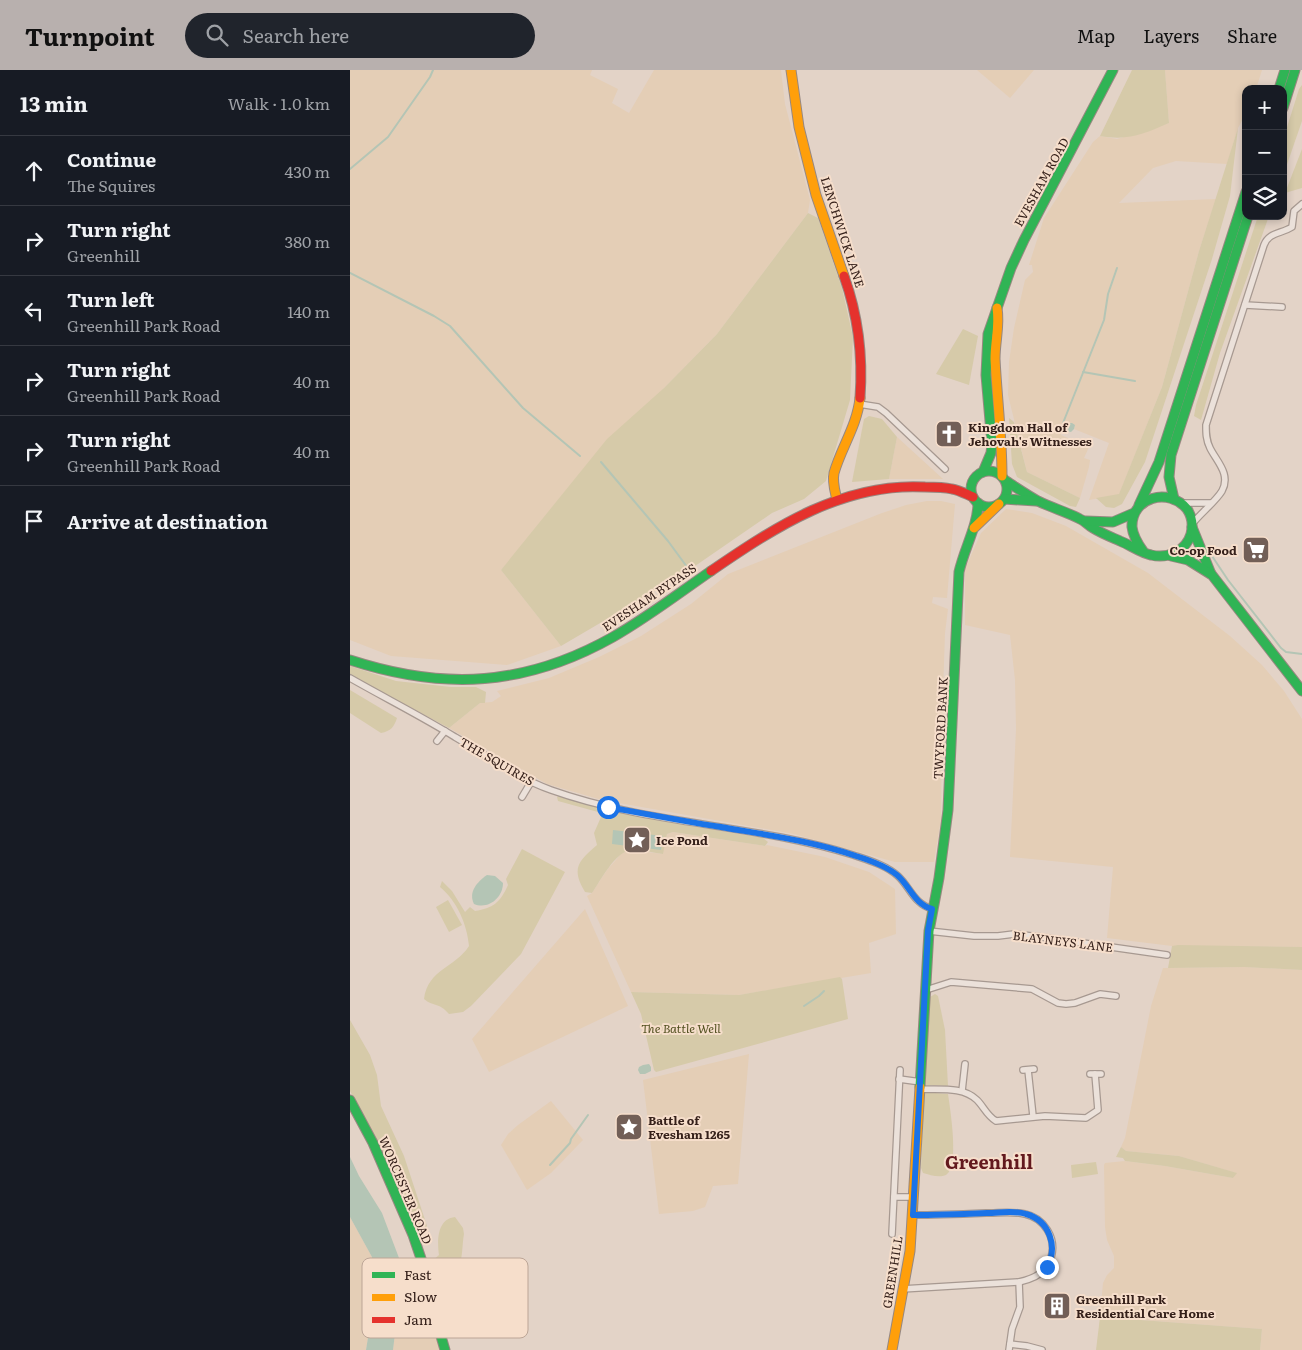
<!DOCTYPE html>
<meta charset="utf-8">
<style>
body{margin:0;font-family:Literata,serif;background:#20242c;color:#f1f3f6}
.controls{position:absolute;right:15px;top:15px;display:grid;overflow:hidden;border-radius:10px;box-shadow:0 2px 8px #0003}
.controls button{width:45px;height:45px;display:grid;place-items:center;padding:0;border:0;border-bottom:1px solid #363941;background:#171b24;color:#f1f3f6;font:25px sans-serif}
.stop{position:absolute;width:15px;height:15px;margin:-11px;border:4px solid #1a73e8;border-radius:50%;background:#fff}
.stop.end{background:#1a73e8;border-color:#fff;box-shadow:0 1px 5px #0008}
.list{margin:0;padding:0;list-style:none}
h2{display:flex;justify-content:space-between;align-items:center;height:65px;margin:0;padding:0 20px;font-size:21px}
h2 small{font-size:16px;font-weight:400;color:#9ea1a6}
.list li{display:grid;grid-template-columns:32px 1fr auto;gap:15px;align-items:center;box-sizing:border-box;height:70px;padding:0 20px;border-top:1px solid #363941}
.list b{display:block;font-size:19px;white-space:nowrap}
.list p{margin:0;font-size:16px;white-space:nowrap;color:#9ea1a6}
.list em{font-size:16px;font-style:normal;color:#9ea1a6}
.icon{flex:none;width:28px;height:28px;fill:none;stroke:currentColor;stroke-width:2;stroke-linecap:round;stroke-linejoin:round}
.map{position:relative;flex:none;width:952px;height:1280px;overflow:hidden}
header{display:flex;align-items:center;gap:30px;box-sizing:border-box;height:70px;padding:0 25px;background:#b8b0ae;color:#111}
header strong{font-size:24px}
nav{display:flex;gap:28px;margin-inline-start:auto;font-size:18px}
.search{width:350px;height:45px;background:#20242c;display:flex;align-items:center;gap:12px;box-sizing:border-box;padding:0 18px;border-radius:28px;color:#9ea1a6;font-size:19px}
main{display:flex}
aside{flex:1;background:#171b24}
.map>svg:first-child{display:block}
.farmland{fill:#e4ceb6}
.green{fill:#d6caa9}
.water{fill:#b4c5b5}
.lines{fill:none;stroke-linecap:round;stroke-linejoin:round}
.stream{stroke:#b4c5b5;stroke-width:2}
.street-casing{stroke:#a79991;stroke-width:8}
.fast-casing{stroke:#978881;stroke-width:11}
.slow-casing{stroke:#978881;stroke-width:11}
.jam-casing{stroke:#978881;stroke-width:11}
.street{stroke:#ebe1da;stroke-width:5.5}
.fast{stroke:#30b455;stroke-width:9}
.slow{stroke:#ff9f0a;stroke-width:9}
.jam{stroke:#e5322d;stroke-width:9}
.route{stroke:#1a73e8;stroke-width:6}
.labels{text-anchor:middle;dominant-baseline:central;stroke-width:4;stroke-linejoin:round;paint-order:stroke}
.street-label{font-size:12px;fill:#35201a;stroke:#f6decb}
.poi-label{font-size:12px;font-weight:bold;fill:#35201a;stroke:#f6decb;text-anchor:start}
.park-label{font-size:12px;font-style:italic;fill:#525020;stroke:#f6decb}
.district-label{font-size:18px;font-weight:bold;fill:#63191e;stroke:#f6decb}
.key{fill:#f6decb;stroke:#bca596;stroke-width:1}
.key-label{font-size:14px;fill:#35201a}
</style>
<header>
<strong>Turnpoint</strong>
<div class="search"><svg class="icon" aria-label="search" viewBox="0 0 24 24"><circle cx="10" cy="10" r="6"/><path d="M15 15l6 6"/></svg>Search here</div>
<nav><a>Map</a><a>Layers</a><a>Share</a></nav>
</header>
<main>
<aside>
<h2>13 min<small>Walk · 1.0 km</small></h2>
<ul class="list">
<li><svg class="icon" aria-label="ahead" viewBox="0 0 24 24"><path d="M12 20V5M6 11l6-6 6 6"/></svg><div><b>Continue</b><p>The Squires</p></div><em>430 m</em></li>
<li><svg class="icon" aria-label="right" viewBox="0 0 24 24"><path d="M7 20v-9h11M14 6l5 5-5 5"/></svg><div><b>Turn right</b><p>Greenhill</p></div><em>380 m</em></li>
<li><svg class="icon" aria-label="left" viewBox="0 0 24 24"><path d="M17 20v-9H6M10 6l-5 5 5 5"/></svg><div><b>Turn left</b><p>Greenhill Park Road</p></div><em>140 m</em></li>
<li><svg class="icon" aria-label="right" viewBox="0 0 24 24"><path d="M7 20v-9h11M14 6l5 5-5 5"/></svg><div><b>Turn right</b><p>Greenhill Park Road</p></div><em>40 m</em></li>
<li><svg class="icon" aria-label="right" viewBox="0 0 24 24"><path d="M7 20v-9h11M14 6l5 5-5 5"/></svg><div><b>Turn right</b><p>Greenhill Park Road</p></div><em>40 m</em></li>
<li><svg class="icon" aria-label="arrive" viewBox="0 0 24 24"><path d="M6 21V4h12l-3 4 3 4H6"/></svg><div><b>Arrive at destination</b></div></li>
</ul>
</aside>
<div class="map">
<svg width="952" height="1280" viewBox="0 0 952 1280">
<rect width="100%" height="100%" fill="#e3d3c7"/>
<g class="farmland">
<path d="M0,0H242L240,5L268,19L262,33L279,43L304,0H431L435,34L460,130L458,143L367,264L314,318L151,500L211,576L157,595L41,586L0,570Z"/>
<path d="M627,0H684L660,28Z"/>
<path d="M815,0H912L906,19H896V43L888,58L877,94L826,91L803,98L769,133L866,129L849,181L812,317L769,425L739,430L759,373L724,359L725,355L711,360V365L739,377L734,388L740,390L739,397L730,428L677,402L658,325L659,292L664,258L675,210L683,202L682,195H679L694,148L743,72L750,66L767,69L819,53Z"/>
<path d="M547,367L593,409H539Z"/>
<path d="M577,431H591L605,434L597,528L583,527L582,533L598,539L595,563L592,651L591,749L584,792H545L444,764L252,730L197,714L99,658L130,633L142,632L151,626L147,621L199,608L249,587L291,566L341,534L378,504L532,443L556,435Z"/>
<path d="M656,439L682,443L716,456L798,503L880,566L912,595L934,621L952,649V877L822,876L757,868L763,797L660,787L666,659L665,610L660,565L615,555V499L631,463Z"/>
<path d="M323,762L415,776L417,775L475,787L519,802L545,819L546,864L519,873L521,903L389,925L281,922L237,826L242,823L257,800L272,783L282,780L312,784L317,764Z"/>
<path d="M235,839L278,936L139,1002L122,969Z"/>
<path d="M894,897L952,900V1280H910L912,1259L750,1247L753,1213L757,1205L764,1198V1186L757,1170L755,1157L754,1095L755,1093L775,1091L815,1096L883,1108L886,1103L829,1086L776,1081L771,1077L775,1068L801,936L813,898Z"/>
<path d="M399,984L388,1114L363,1116L355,1137L343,1141L309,1144L293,1010Z"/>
<path d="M201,1031L233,1070L201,1103L177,1120L151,1075L158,1064L168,1055Z"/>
<path d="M0,1147L22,1187V1243L16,1280H0Z"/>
<path d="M50,1203H70L89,1280H43L50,1222Z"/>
</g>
<g class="green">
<path d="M782,0H815L819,53C793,64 779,71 750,66Z"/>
<path d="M952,15V51L933,106V70L949,19Z"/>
<path d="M888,58L880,126L862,189L795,392L772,434L764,438L756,437L746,428L769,424L812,317L849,181Z"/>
<path d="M952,79V118L935,123Z"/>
<path d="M458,143L468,148L492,218L503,267L500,330L476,411L454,429L422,443L332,505L211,576L151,500L257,369L314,318L367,264Z"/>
<path d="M908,146H919L870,283L851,350L844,346L846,335Z"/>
<path d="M613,259L628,266L619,315L586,304Z"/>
<path d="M519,346L532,349L547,367L539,409L502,412L514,349Z"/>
<path d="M659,348L664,352L677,402L730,428L726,437L720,436L667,407L662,394Z"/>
<path d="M0,596L46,611L101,617H126L136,622L135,633H130L99,658L0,605Z"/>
<path d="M0,620L47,648C44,657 41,661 31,663L0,643Z"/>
<path d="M209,726C276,746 344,757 413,768L418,772L415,776L323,762L317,764L313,784C303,783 291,779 281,780C265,782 251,810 242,823L235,822C221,799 228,791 247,775L244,763L251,747L248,742L208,731L207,727Z"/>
<path d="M172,779L215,802L171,884L121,936L113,942L99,944C89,932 83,937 74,929C78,899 105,898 119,876C117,854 107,831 90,817L92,811L102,821L115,842L120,837L125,841C143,838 150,833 158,815L156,809Z"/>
<path d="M98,830L112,855L99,862L86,837Z"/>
<path d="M828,875L952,877V900L894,897L818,898L822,876Z"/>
<path d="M490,907L492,909L498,949L306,1002L304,1000L291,944L281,922L389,925Z"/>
<path d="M585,924L588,926L595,960L598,1016L575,1015L579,931L580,927Z"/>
<path d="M0,950L20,985L27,1005L31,1036L54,1086L77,1156L75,1160L64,1164L27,1071L0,1021Z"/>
<path d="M574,1022L598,1024C600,1038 610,1097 596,1105C589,1108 580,1105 573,1103L571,1098Z"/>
<path d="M771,1077L776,1081L829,1086L887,1103L883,1108L815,1096L775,1091L773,1088L766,1087Z"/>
<path d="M746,1092L748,1104L722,1108L721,1095Z"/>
<path d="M105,1147L113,1158L114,1164C111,1178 115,1212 91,1208C83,1206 82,1202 80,1193L89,1185C87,1171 87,1149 105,1147Z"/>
<path d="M750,1247L912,1259L910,1280H746Z"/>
</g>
<g class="water">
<path d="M713,353H722L725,355L724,359L721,362L711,360Z"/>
<path d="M263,760L313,766L311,780L262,774Z"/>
<path d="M137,805L145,806L153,813C153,827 139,840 124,834C118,822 127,812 137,805Z"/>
<path d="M299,994L301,997V1001L295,1004H290L288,1000L289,997L293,995Z"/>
<path d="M0,1087L9,1106L32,1143L49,1188L50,1222L43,1280H16L22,1243V1187L0,1147Z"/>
</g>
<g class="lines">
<g class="stream">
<path d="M0,99L38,67L80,7L83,0"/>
<path d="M0,203L84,246L100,256L173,338L230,386"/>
<path d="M733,302L785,311"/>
<path d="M713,353L754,250L758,224L767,198"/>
<path d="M251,392L318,471L340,501"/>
<path d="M860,483L878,510L931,578L936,582L952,584"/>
<path d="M454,936L469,926L474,921"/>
<path d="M200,1095L220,1073L221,1069L238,1045"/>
</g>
<g class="street-casing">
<g id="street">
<path d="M895,235L932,237"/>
<path d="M509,334L528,337L536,343L595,399"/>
<path d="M833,433H861"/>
<path d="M843,453C851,443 866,431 872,421C881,404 867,392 860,378C856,370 856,363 856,355L914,175C919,162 931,164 942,157L944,141L952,134"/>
<path d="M0,608C35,628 71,646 105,667C136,685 167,708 201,720C299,755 405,754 503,785C518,790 536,795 548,806C560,817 564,834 582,839"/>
<path d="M87,671L95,661"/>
<path d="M172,727L181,712"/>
<path d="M579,861L624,866H648L664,864L691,867L817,885"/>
<path d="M576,920L601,912L682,919L708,933L716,934L725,933L750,924L766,926"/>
<path d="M673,1000L684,999"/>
<path d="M678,1000L683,1046"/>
<path d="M740,1004H751"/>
<path d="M549,1009L571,1012"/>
<path d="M570,1019C589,1020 613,1016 627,1030C634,1037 637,1046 646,1051L695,1046L736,1048L748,1040L745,1004"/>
<path d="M612,1021L615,994"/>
<path d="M544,1127H564"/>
<path d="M542,1164L550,1000"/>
<path d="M552,1219L669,1212C683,1209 697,1203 701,1188C707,1168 694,1148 675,1144C663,1141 649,1143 636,1143C612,1144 588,1145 563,1145"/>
<path d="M660,1274L677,1276L692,1280"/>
<path d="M659,1280L662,1259L670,1237L669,1212"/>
</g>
</g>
<g class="fast-casing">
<g id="fast">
<path d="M929,19L935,0"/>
<path d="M933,38L945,0"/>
<circle cx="639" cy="419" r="18"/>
<path d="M633,402L641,383L642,374L636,305L638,264L661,198L674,170L763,0"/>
<path d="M656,411C667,418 677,425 688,431C702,438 717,442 730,449C735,451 738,455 743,458C751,463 761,467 770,471C780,475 791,483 801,485C818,489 836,481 841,464C843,456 842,446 837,439C819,417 781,427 782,457C783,466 788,474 793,481"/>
<path d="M654,429L686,431"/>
<path d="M824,429L819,407L821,385L898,146"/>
<path d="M789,435L809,392L896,122"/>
<path d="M736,451L763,452L784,443"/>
<path d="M842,457L861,504"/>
<path d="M821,486L838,490L862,505L952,621"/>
<path d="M0,590C95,621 176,616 263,567C298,547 329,523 361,501"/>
<path d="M570,1017L579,861L589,808L598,740L609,502C614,479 628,455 628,433"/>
<path d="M0,1030L23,1073L63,1165L80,1215L86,1249L95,1280"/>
</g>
</g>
<g class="slow-casing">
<g id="slow">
<path d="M441,0L449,57L466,125L494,206"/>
<path d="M647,238C650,255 645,271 645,289C647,328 652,367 652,406"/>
<path d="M487,430C485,421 482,412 484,403C491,378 507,356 510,328"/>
<path d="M624,458L649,434"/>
<path d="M542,1280L560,1181L570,1017"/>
</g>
</g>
<g class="jam-casing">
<g id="jam">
<path d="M494,206C508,245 513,287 510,328"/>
<path d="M361,501C425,457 494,412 575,417C583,417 593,417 602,419C609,420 616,424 623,427"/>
</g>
</g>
<use href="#street" class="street"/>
<use href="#fast" class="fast"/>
<use href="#slow" class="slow"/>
<use href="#jam" class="jam"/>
</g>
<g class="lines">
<path class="route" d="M258,737C296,744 333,751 371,757C417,765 462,771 506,786C519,790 536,796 547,805C560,816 564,834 582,839L578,861L563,1145C588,1145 613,1144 637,1143C650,1143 664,1140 676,1144C700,1151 708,1177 697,1197"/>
</g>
<defs>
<g id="church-square" transform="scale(1.4375)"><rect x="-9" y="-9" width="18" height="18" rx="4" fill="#725f57" stroke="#f6decb"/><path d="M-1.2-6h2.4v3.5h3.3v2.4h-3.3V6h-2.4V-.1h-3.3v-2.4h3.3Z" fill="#fff"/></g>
<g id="supermarket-square" transform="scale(1.4375)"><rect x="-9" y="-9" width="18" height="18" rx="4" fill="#725f57" stroke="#f6decb"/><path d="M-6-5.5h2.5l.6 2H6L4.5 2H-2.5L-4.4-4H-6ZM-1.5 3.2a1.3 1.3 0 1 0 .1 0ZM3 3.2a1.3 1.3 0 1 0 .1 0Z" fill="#fff"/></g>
<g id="sight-square" transform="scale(1.4375)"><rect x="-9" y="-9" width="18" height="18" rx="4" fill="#725f57" stroke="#f6decb"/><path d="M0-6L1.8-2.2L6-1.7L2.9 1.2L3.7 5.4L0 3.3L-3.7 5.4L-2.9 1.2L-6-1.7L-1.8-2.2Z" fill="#fff"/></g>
<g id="building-square" transform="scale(1.4375)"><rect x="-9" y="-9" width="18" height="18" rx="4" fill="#725f57" stroke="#f6decb"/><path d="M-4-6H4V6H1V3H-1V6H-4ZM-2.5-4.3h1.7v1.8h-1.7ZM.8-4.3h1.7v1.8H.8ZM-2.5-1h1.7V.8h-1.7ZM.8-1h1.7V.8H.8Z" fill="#fff"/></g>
</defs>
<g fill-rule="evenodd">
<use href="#church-square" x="599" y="364"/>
<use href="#supermarket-square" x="906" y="480"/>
<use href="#sight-square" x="287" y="770"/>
<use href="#sight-square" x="279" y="1057"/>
<use href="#building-square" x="707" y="1236"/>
</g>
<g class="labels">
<g class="street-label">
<text transform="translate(691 112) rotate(-61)">EVESHAM ROAD</text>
<text transform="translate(493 162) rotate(72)">LENCHWICK LANE</text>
<text transform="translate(299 527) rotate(-34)">EVESHAM BYPASS</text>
<text transform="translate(590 658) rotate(-87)">TWYFORD BANK</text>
<text transform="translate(147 691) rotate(30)">THE SQUIRES</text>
<text transform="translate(713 871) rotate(7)">BLAYNEYS LANE</text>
<text transform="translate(56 1120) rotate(67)">WORCESTER ROAD</text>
<text transform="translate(542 1202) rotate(-81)">GREENHILL</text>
</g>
<g class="poi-label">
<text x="618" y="357">Kingdom Hall of<tspan x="618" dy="14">Jehovah's Witnesses</tspan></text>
<text x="887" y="480" text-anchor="end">Co-op Food</text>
<text x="306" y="770">Ice Pond</text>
<text x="298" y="1050">Battle of<tspan x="298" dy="14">Evesham 1265</tspan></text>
<text x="726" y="1229">Greenhill Park<tspan x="726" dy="14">Residential Care Home</tspan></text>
</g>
<g class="park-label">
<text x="331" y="958">The Battle Well</text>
</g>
<g class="district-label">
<text x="639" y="1091">Greenhill</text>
</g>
</g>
<rect x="12" y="1188" width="166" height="80" rx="8" class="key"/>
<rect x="22" y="1202" width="23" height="6" fill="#30b455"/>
<rect x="22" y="1224" width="23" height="7" fill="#ff9f0a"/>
<rect x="22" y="1247" width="23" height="6" fill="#e5322d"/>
<g class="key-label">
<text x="54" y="1210">Fast</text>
<text x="54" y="1232">Slow</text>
<text x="54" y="1255">Jam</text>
</g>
</svg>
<div class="controls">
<button>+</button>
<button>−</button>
<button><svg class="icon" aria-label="layers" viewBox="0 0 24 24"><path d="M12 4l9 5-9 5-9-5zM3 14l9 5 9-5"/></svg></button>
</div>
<div class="stop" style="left:258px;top:737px"></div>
<div class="stop end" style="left:697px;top:1197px"></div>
</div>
</main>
